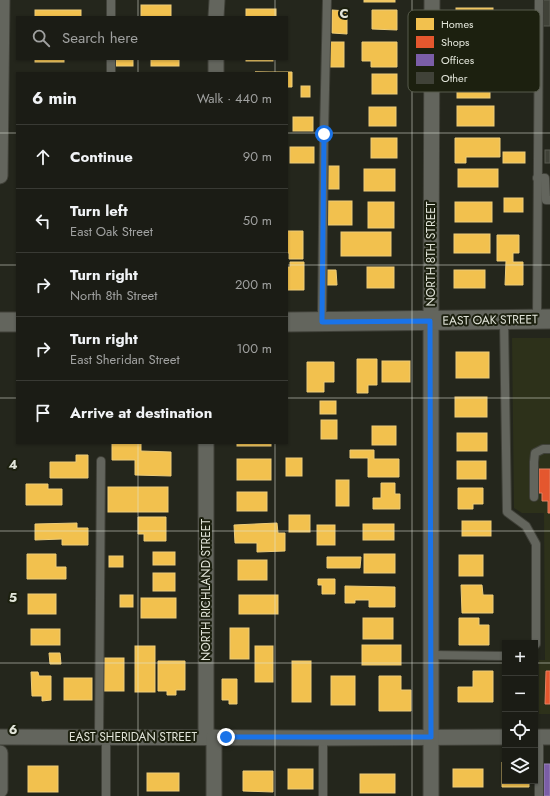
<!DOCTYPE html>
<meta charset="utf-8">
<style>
body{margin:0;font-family:Jost,sans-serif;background:#24251e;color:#f1f3f6}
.controls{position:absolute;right:12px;bottom:12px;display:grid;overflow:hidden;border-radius:0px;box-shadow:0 1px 3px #0004}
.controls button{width:36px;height:36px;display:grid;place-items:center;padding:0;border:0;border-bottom:1px solid #393a34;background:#1b1c15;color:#f1f3f6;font:20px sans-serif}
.stop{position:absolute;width:12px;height:12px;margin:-9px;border:3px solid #1a73e8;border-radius:50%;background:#fff}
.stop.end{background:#1a73e8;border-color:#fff;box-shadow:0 1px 4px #0008}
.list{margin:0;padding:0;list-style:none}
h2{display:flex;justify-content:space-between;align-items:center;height:52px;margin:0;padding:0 16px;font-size:17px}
h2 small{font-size:13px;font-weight:400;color:#a0a1a0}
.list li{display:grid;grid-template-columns:26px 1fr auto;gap:12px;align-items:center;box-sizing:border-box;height:64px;padding:0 16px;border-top:1px solid #393a34}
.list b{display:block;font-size:15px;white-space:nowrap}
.list p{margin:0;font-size:13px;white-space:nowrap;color:#a0a1a0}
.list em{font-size:13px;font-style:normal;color:#a0a1a0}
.icon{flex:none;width:22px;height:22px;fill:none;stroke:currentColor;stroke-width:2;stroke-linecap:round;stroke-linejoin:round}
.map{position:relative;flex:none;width:550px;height:796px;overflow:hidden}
.search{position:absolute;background:#1b1c15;box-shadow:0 1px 3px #0004;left:16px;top:16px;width:272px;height:44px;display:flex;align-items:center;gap:10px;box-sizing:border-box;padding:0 14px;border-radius:0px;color:#a0a1a0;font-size:15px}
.panel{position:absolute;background:#1b1c15;box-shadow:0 1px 3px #0004;left:16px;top:72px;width:272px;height:372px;border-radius:0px}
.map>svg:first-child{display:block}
.built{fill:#2d311a}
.homes{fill:#f2c14e;stroke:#edcc78}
.shops{fill:#e4572e;stroke:#e38262}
.offices{fill:#7b5ea7;stroke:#9a86b6}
.building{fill:#404238;stroke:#585a51}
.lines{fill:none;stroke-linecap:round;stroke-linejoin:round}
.service-casing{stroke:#404139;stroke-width:10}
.minor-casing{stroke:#404139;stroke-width:17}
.tertiary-casing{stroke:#404139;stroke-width:21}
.service{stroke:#63655d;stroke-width:8}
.minor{stroke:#63655d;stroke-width:15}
.tertiary{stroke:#63655d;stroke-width:19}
.route{stroke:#1a73e8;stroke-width:5}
.grid{fill:none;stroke:#e2e5da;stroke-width:1;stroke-opacity:0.55}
.labels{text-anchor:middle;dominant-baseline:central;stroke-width:4;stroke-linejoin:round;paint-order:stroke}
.street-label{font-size:12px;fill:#e2e5da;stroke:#1c200f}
.key{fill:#1c200f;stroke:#575b4c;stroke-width:1}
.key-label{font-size:11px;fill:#e2e5da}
.grid-label{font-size:13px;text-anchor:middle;font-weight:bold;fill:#e2e5da;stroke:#1c200f;stroke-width:4;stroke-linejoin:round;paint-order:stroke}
</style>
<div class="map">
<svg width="550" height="796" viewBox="0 0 550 796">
<rect width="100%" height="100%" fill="#24261c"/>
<path class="built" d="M512,338H550V714H539V660H545L544,513H522L514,508Z"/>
<g class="homes">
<rect x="364" y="0" width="31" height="2"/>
<rect x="141" y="5" width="30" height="12"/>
<rect x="456" y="8" width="37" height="21"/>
<rect x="246" y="9" width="30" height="8"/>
<rect x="35" y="10" width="46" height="7"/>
<path d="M332,10L347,11V34L332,33Z"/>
<path d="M372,10H397V30L372,29Z"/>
<rect x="328" y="42" width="16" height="25"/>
<path d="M362,42H397V67H371V61H362Z"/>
<rect x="35" y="59" width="29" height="3"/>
<rect x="116" y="59" width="17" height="7"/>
<rect x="151" y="59" width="28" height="7"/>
<rect x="246" y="59" width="27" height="2"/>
<path d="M255,72H292V87H287V73Z"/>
<rect x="372" y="74" width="25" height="20"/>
<rect x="457" y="77" width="33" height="21"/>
<rect x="301" y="86" width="9" height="11"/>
<rect x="457" y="106" width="37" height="20"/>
<rect x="369" y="107" width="27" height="19"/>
<rect x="293" y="117" width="20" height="14"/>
<rect x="371" y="138" width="26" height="20"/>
<path d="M455,138H500V157H466V163H455Z"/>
<rect x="290" y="147" width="24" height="16"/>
<rect x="503" y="152" width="22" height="11"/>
<rect x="325" y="166" width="14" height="23"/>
<rect x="364" y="169" width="31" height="22"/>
<rect x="458" y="169" width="40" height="18"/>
<rect x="504" y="198" width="19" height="14"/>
<rect x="327" y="201" width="25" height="24"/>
<rect x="368" y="202" width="26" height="26"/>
<rect x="455" y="202" width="37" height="20"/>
<path d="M287,231H303V259H289V253H287Z"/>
<rect x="341" y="232" width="50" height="24"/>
<rect x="454" y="234" width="36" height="19"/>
<path d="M497,235H519V253H513V262H523V285H505L506,261H497Z"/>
<path d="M290,262H304V290H287V267H290Z"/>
<rect x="367" y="267" width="27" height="21"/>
<path d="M324,270H336L337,285H325Z"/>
<rect x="454" y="270" width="31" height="18"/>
<rect x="456" y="352" width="33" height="26"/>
<path d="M357,359H377V385H368V393H357Z"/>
<rect x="382" y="361" width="28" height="21"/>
<path d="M307,362H334V382H324V392H307Z"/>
<rect x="455" y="397" width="32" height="20"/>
<rect x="320" y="401" width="16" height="13"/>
<rect x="321" y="420" width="16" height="19"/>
<rect x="372" y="426" width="24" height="19"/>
<rect x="457" y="433" width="30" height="18"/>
<path d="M112,443H141V451L171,452V476L135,475V460H112Z"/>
<rect x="237" y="443" width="34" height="3"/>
<path d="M350,450H374V459H399V477H368V458H350Z"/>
<path d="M76,455H88V478H50V462H76Z"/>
<rect x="286" y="458" width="16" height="18"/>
<rect x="237" y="459" width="34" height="21"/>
<rect x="457" y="461" width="29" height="18"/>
<rect x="336" y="480" width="13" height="26"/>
<path d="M381,483H395V494H400V509H373V498H381Z"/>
<path d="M26,484H48V489H62V505H26Z"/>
<rect x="108" y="487" width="60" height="25"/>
<path d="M458,488H483V504H473V509H458Z"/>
<rect x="237" y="492" width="30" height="19"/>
<rect x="289" y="515" width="21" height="17"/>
<path d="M138,517H166V541H144V534H138Z"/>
<rect x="462" y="521" width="29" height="15"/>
<path d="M77,523V528H88V545H62V539L35,540V524Z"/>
<path d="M277,523L278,533H285V551L257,552V543H235L234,525Z"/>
<rect x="363" y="524" width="31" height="16"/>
<rect x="317" y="525" width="18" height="20"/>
<rect x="153" y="552" width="22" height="13"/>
<path d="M27,554H56V567H66V579H27Z"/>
<rect x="364" y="554" width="31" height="19"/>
<rect x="459" y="555" width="24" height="21"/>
<rect x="109" y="556" width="14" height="11"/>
<path d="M327,557H361L360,568H327Z"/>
<rect x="238" y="560" width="29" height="20"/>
<rect x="153" y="573" width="22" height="18"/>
<path d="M318,579H335V594H322V585H318Z"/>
<path d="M461,585H482L483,595H493V613H462Z"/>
<path d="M345,586L395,587V607H369V600H355V603H345Z"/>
<rect x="28" y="594" width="28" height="20"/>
<rect x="120" y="595" width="13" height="12"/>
<rect x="239" y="595" width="39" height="19"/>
<rect x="141" y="598" width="35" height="20"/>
<rect x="363" y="618" width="30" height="21"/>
<path d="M459,618H479V625H489V645H459Z"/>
<rect x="230" y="628" width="19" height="31"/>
<rect x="31" y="629" width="29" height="16"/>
<rect x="362" y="645" width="39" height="20"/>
<rect x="135" y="646" width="20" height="46"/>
<rect x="255" y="646" width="18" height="36"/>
<path d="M49,653H60L61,664H50Z"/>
<rect x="104" y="658" width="20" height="33"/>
<path d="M158,661H185V690H176V695H167V691H158Z"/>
<rect x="292" y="661" width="19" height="41"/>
<path d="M473,671H493V702H458V687H473Z"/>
<path d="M31,672H38L39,676H51V700L42,701V696H32Z"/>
<rect x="331" y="676" width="24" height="29"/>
<path d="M379,676H401V690H411V711H379Z"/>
<rect x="64" y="678" width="28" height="22"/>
<path d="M222,679H237V704H229V700H222Z"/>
<path d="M502,762H505V781H529V787H502Z"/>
<rect x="28" y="766" width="30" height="26"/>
<rect x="288" y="769" width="25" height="20"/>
<rect x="453" y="769" width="30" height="18"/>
<path d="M243,771H273V792L243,791Z"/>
<rect x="147" y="773" width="32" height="18"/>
<rect x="360" y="774" width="35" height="19"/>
</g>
<g class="shops">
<path d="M539,469H550V513H548V501H542V493H539Z"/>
<path d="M546,671H550V704H545Z"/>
</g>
<rect class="offices" x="544" y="764" width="6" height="32"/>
<g class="building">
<rect x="540" y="0" width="10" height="26"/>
<rect x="545" y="150" width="5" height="13"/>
</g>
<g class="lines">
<g class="service-casing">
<g id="service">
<path d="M111,17V0"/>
<path d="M111,73V59"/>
<path d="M537,178H545L546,200H550"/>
<path d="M537,319L539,0"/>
<path d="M504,320L507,512L526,526L536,544V644L535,645"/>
<path d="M322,322L324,134L327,0"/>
<path d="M534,497V462L535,453L543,449H550"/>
<path d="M431,655L505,656"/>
<path d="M539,737V796"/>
<path d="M99,738L101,461"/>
<path d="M106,796V738"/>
<path d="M323,796V738"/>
</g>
</g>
<g class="minor-casing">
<g id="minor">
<path d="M216,17L217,0"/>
<path d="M216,73V59"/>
<path d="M0,176L2,0"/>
<path d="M0,737L323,738L505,737"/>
<path d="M206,737V443"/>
<path d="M535,737H550"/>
<path d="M0,753V790"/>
<path d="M214,796V737"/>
<path d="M431,796V304L432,0"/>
</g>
</g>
<g class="tertiary-casing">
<g id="tertiary">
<path d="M0,322H17"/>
<path d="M287,322L550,319"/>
</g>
</g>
<use href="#service" class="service"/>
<use href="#minor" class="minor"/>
<use href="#tertiary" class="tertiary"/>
</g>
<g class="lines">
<path class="route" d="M226,737H431L430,321L322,322L324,134"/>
</g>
<path class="grid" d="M138,0V17M275,0V17M412,0V796M138,59V73M275,59V73M0,133H17M287,133H550M0,265H17M287,265H550M0,398H17M287,398H550M138,443V796M275,443V796M0,531H550M0,663H505M535,663H550"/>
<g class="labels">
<g class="street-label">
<text transform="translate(431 254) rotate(-90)">NORTH 8TH STREET</text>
<text transform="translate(490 320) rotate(-1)">EAST OAK STREET</text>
<text transform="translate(206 590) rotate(-90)">NORTH RICHLAND STREET</text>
<text x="133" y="737">EAST SHERIDAN STREET</text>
</g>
</g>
<rect x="408" y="10" width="132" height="82" rx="6" class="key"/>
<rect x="416" y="18" width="18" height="12" fill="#f2c14e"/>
<rect x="416" y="36" width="18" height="12" fill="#e4572e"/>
<rect x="416" y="54" width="18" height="12" fill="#7b5ea7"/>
<rect x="416" y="72" width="18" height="12" fill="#404238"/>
<g class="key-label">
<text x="441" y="28">Homes</text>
<text x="441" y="46">Shops</text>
<text x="441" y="64">Offices</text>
<text x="441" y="82">Other</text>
</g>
<g class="grid-label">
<text x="344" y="18">C</text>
<text x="13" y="469">4</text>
<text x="13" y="602">5</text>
<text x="13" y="734">6</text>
</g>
</svg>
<div class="controls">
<button>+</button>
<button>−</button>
<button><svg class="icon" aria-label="locate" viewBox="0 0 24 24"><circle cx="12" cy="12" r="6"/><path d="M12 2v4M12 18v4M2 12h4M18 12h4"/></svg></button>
<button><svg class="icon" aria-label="layers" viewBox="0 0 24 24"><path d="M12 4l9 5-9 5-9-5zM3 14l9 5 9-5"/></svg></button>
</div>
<div class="stop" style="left:324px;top:134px"></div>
<div class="stop end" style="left:226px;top:737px"></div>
<div class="search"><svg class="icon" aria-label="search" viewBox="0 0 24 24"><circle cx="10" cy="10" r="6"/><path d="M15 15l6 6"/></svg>Search here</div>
<section class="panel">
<h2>6 min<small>Walk · 440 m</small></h2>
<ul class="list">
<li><svg class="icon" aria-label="ahead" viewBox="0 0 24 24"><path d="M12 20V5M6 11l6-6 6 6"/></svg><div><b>Continue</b></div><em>90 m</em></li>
<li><svg class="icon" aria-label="left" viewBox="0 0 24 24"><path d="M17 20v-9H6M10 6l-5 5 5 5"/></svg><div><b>Turn left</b><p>East Oak Street</p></div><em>50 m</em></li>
<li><svg class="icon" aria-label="right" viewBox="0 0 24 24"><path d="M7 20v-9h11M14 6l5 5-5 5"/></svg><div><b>Turn right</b><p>North 8th Street</p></div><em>200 m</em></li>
<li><svg class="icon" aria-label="right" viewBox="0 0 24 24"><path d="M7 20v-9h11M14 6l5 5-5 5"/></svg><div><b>Turn right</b><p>East Sheridan Street</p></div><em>100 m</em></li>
<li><svg class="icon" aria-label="arrive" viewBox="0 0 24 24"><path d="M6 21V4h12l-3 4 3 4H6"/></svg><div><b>Arrive at destination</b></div></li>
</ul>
</section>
</div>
